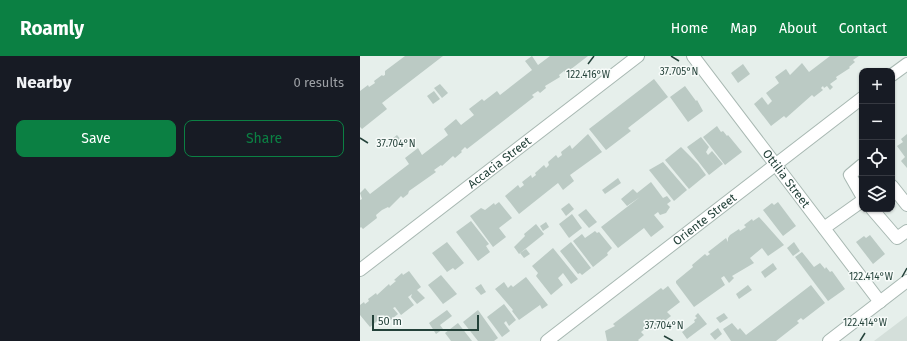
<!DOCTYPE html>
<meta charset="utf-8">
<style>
body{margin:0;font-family:"Fira Sans",sans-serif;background:#20242c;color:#f1f3f6}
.controls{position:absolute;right:12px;top:12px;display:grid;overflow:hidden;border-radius:8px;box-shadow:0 1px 3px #0004}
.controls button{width:36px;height:36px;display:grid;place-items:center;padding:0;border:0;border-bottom:1px solid #363941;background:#171b24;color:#f1f3f6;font:20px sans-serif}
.scale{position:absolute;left:12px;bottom:10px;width:107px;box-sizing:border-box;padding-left:4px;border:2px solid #24423a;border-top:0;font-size:11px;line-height:14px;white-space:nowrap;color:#24423a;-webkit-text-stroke:3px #f7fbf9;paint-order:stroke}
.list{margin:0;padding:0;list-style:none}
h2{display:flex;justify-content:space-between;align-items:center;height:52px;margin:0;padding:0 16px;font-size:17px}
h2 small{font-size:13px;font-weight:400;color:#9ea1a6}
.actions{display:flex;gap:8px;padding:12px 16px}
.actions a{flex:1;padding:9px 0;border:1px solid #0b8043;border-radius:8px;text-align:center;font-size:14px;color:#0b8043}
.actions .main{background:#0b8043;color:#fff}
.icon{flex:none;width:22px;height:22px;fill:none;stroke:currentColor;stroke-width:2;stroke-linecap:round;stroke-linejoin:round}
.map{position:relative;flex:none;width:547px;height:285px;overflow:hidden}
header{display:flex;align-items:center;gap:24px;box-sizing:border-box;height:56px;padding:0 20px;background:#0b8043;color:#fff}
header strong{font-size:19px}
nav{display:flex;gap:22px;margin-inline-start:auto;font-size:14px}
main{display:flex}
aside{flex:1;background:#171b24}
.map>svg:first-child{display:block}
.built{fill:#d4dfda}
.building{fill:#bbcac4}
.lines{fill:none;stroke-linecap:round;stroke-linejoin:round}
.minor-casing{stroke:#a8b8b2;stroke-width:14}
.minor{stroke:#fff;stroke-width:12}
.ticks{fill:none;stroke:#24423a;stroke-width:1.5}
.labels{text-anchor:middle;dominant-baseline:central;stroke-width:3;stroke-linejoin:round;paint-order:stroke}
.street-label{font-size:12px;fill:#24423a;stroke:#f7fbf9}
.ticks-label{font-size:10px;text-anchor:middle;fill:#24423a;stroke:#f7fbf9;stroke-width:3;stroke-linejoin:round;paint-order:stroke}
</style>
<header>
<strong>Roamly</strong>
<nav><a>Home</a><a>Map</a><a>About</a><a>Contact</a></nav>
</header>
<main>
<aside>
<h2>Nearby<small>0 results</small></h2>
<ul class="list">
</ul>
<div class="actions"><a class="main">Save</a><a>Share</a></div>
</aside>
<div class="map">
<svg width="547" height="285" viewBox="0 0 547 285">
<rect width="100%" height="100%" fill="#e6efeb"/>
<path class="built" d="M547,260V285H514Z"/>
<g class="building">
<path d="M45,0H83L22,47L27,53L2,73L0,71V35L8,29L9,31L15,27L14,25L22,19L23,20L25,19V15Z"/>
<path d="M172,0L178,9L190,0H228L206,17L204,15L199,19L200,21L185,30L186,32L180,37L178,35L172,39L174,41L107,93L105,91L101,95L102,96L95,102L93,100L82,110L81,109L74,114L76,116L49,135L48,138L43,142L41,140L29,152L28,151L22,154L16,159L17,162L3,173L1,171L0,172V144L2,143L0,137L5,132L10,138L49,108L45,102L58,92L62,99L88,79L84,73L96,63L101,69L114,59L109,53L122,43L124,45L137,35L140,39L172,14L165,5Z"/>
<path d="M470,0H499L493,4L495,6L489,11L490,12L476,21L477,23L470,28L473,31L470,34L467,30L464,32L463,30L461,32L463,34L454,41L452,39L426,62L424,60L411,70L394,48L402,41L408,49L412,45L406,37L419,27L415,21L426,13L430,19L442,7L449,16Z"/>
<path d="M383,8L390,18L378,27L371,17Z"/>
<path d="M294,23L308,41L268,72L271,75L246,94L229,73Z"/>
<path d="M80,28L88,37L82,42L74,32Z"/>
<path d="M325,30L336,45L337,44L343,55L328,66L310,41Z"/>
<path d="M74,35L80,43L73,48L67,40Z"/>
<path d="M357,70L361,76L363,75L367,80L368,79L382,96L365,109L343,81Z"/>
<path d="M228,78L242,96L210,119L214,125L203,134L198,127L159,158L145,140L158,129L160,132L164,129L162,126L171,119L172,122L176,119L175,117L184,109L186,112L189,109L188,106L196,99L198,102L202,99L201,96L210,89L212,93Z"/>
<path d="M547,78V112L541,105L545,101L537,90L543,86L541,83Z"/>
<path d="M37,79L41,84L35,88L32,83Z"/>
<path d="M341,81L349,91L346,96L348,99L352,95L363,108L349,119L327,91Z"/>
<path d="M321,91L338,108L346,119L329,133L305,104Z"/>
<path d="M303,106L327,134L314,145L289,114Z"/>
<path d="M258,122L261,127L245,138L242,134Z"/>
<path d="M291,126L303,142L307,140L311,145L307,148L310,151L306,157L300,159L298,156L294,159L304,171L291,181L284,172L258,192L241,171L280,141L267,150L261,143L273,133L277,137Z"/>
<path d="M139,146L152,162L139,172L146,181L133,191L110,160L121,152L125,154L134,147L135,149Z"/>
<path d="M418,146L436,170L423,180L403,154L412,147L414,149Z"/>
<path d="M209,147L214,153L206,160L201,153Z"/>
<path d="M226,153L237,166L229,172L218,159Z"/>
<path d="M212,158L222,172L209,182L199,168Z"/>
<path d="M399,161L424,189L408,200L402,192L390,202L394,207L372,220L374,222L369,227L364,220L361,222L365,229L334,251L316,227V225L333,211L332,209L345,198L347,200L350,198L348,196L366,182L368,186V182L370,179L379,173L380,175L386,171L384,169L392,163L393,165Z"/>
<path d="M111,165L129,188L126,190L130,196L118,205L96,176Z"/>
<path d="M186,166L189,171L183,175L180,170Z"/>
<path d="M176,168L184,178L159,198L154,191L165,180L164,178Z"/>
<path d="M235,175L237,177L239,176L252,192L247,197L248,199L233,211L213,185L222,178L225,182Z"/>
<path d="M510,179L525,198L513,208L496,186L504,180L506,182Z"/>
<path d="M87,186L104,207L95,214L93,212L87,216L72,197Z"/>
<path d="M211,186L231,212L222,219L220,217L218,218L200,195Z"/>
<path d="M434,186L440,195L433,200L427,192Z"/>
<path d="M193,192L218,223L211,228L203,217L198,222L203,229L191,239L176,220L178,217L172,210Z"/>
<path d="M166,193L170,198L164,202L160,197Z"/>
<path d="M442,196L454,211L460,207L465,213L466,211L470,216L472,215L485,233L468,245L435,201Z"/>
<path d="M413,207L417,213L405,222L401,216Z"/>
<path d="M49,215L61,231L57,234L65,242L57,248L51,241L52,238L48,241L54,249L41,259L35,251L33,252L38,258L28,266L23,260L10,271L0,259V249L4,246L5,248L9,245L8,243L16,237L17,239L29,228L30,230L36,225L34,224L42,217L43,219Z"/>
<path d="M81,219L97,238L83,248L68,229Z"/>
<path d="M166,221L188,249L182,253L180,249L159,264L152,255L153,254L135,233L144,226L148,232L151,229L153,231Z"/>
<path d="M121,228L126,236L121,239L115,232Z"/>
<path d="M388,229L392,234L379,243L376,238Z"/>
<path d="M451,229L465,247L443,264L441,262L437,265L439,267L416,285H371L363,273L372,267L378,274L380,272L386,279Z"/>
<path d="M308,230L320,246L307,256L311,260L297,271L293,266L281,276L284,279L278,284L279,285H247L245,275L255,270L253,268L301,232L303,234Z"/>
<path d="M144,248L156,264L149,270L146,265L144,267L150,275L142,281L127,261Z"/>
<path d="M87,254L92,260L80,269L83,273L76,278L69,267Z"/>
<path d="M118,254L138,282L134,285H118L103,266Z"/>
<path d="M338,257L347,268L327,283L322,276L335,266L334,264L337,262L335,260Z"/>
<path d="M364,257L368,262L360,267L356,262Z"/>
<path d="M98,267L112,285H91L85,277Z"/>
<path d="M358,272L362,278L355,284L350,278Z"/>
</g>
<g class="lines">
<g class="minor-casing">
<g id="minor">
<path id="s1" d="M333,0L520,246"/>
<path d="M532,19L547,8"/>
<path d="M502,109L490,119L502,140"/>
<path d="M532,130L547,149"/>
<path d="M512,153L537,182L547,175"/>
<path d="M464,172L502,145"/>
<path id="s2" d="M0,214L278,0"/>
<path id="s3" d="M187,285L502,42"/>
<path d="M469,285L547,225"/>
</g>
</g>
<use href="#minor" class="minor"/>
</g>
<path class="ticks" d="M311,0L319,5M228,8L234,0M0,82L8,87M542,221L547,212M304,280L313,285M500,285L505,277"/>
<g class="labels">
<g class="street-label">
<text stroke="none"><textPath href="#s2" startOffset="176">Accacia Street</textPath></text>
<text stroke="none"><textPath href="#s1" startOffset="154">Ottilia Street</textPath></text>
<text stroke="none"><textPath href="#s3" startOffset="199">Oriente Street</textPath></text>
</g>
</g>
<g class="ticks-label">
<text x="319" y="19">37.705°N</text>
<text x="228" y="22">122.416°W</text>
<text x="36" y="91">37.704°N</text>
<text x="511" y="224">122.414°W</text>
<text x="505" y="270">122.414°W</text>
<text x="304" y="273">37.704°N</text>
</g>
</svg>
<div class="controls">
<button>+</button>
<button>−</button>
<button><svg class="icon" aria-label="locate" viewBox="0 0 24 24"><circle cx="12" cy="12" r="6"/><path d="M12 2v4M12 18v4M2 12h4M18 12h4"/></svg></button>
<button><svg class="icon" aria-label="layers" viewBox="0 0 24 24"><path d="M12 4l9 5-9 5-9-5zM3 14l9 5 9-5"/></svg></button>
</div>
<div class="scale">50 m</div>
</div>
</main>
